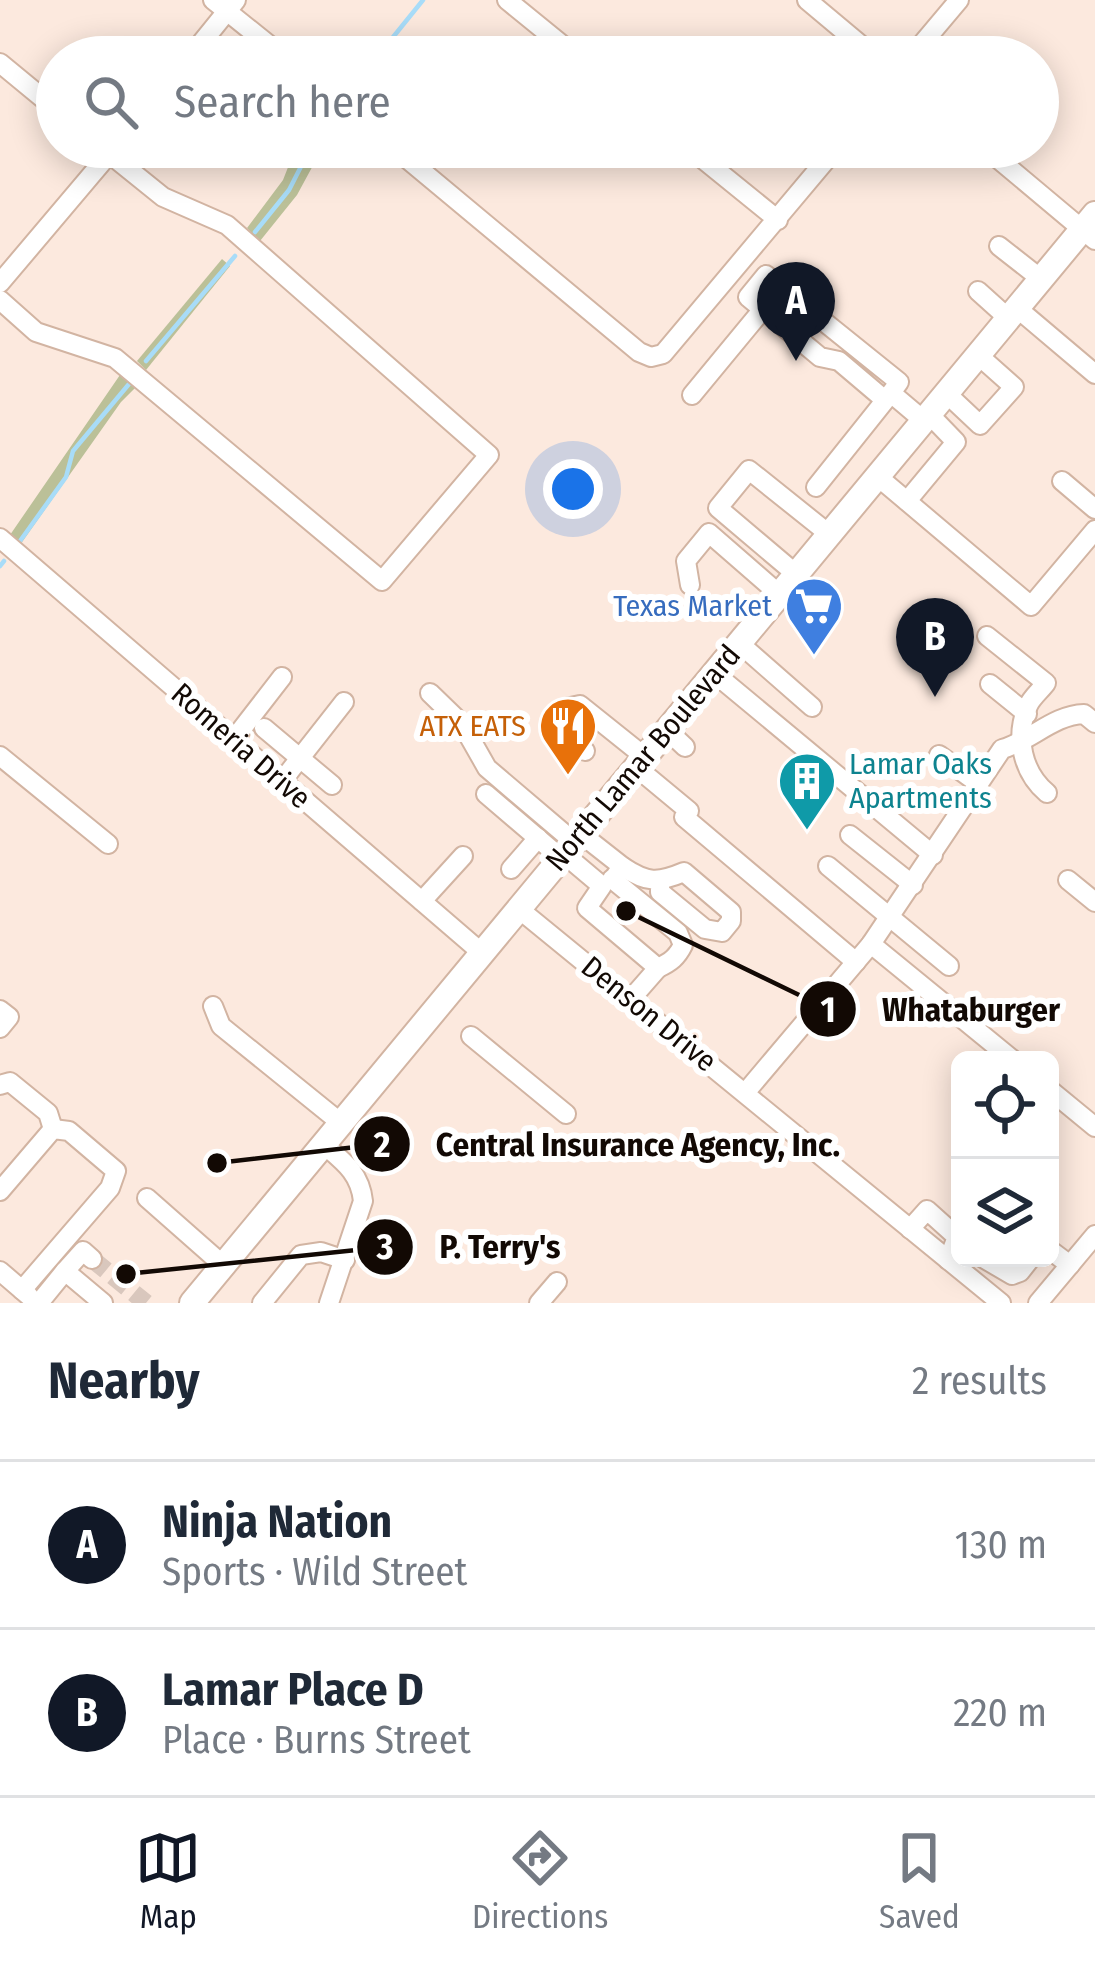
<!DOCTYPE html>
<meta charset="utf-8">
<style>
body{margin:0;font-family:"Fira Sans Condensed",sans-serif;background:#f2f2f3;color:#1f2937}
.controls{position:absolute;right:36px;bottom:36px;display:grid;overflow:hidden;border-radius:18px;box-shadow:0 6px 30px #0003}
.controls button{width:108px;height:108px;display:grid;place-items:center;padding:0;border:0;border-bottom:3px solid #e0e1e3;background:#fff;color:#1f2937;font:60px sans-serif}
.you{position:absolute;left:573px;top:489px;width:42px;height:42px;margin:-30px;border:9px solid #fff;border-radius:50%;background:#1a73e8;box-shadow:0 0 0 18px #1a73e833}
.badge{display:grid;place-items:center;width:78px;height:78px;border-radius:50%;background:#111827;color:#fff;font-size:39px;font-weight:700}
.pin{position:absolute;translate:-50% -99px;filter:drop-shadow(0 3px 6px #0008)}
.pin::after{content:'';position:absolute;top:63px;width:42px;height:36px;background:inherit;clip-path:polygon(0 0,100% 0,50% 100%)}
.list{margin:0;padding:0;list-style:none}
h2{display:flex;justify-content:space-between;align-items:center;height:156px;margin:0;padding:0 48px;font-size:51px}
h2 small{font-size:39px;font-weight:400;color:#747a83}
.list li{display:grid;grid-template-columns:78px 1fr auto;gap:36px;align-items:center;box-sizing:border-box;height:168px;padding:0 48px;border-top:3px solid #e0e1e3}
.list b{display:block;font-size:45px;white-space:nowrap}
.list p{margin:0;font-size:39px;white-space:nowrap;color:#747a83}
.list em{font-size:39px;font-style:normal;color:#747a83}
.icon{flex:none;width:66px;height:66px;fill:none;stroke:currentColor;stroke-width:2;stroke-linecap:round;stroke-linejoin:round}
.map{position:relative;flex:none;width:1095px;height:1303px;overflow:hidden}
.search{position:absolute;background:#fff;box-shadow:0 6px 30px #0003;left:36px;right:36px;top:36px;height:132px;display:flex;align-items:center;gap:30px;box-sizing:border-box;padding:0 42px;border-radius:66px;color:#747a83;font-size:45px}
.sheet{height:492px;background:#fff}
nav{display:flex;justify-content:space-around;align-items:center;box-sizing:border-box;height:168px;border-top:3px solid #e0e1e3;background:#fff;font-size:33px;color:#747a83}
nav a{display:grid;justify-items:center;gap:6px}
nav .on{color:#111827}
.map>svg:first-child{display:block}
.green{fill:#bbc098}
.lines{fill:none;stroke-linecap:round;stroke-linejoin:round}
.stream{stroke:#a8dcf8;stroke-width:4.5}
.minor-tunnel{stroke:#d9c7bd;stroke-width:18;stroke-dasharray:18 9;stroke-linecap:butt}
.minor-casing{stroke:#d2b4a2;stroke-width:22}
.major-casing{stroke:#d2b4a2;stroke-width:28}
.minor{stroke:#fff;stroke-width:18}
.major{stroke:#fff;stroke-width:24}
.labels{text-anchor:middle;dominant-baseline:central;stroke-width:12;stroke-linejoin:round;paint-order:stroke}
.shop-label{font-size:30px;fill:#366cbe;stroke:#fff;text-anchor:end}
.food-label{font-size:30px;fill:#c56008;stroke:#fff;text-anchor:end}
.street-label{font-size:30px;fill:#120904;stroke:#fff}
.culture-label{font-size:30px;fill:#0d838f;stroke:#fff;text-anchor:start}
.leader{fill:none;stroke:#120904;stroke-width:4.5}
.callout-dot{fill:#120904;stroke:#fff;stroke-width:4.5}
.mark-label{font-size:36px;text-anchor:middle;font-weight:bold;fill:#fff}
.callout-label{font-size:33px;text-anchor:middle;font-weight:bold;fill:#120904;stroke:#fff;stroke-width:12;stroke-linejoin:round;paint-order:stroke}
</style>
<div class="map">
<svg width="1095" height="1303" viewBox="0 0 1095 1303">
<rect width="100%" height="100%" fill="#fce9de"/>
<g class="green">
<path d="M296,147H323L297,195L260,241L247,228L283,180Z"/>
<path d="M222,259L230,266L146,370L137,361Z"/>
<path d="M122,372L136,387L121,402L20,545L10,535Z"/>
</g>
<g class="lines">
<g class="stream">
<path d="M377,57L423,0"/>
<path d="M255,232L289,190L311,147"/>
<path d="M146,361L235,256"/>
<path d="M20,541L66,477L73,451L129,384"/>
<path d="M0,566L4,561"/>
</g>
<path class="minor-tunnel" d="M92,1259L146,1303"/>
<g class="minor-casing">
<g id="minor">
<path d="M213,0L284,57"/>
<path d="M507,0L577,57"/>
<path d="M807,0L875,57"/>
<path d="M190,57L236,0"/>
<path d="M911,57L959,0"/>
<path d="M0,63L57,110"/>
<path d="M393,147L639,352L651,357L663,354L837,147"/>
<path d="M688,147L778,220"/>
<path d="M984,147L1095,240"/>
<path d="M999,246L1041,279"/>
<path d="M0,283L115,147"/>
<path d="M978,291L1008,318"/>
<path d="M0,300L36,332L115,358L382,581L489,455L227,225L163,197L101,147"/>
<path d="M1017,308L1095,374"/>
<path d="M891,393L923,420"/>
<path d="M946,393L980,425L1014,387L978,355"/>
<path d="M692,395L763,309"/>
<path d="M877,476L1031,606L1095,530"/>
<path d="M1062,481L1095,509"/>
<path d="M816,487L891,393L899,382L766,275L748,297L820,357L839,361L885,400"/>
<path d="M907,501L956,442L929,414"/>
<path d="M0,538L482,953"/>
<path d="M796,574L718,508L749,470L829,534"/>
<path d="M690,585L686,561L709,533L779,594"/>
<path d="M987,636L1046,683C1041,690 1031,698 1028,706C1014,737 1023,773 1047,793"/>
<path d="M739,643L812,707"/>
<path d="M714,673L933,855"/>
<path d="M990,684L1027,714"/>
<path d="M430,693L462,724L487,768L574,842"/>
<path d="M264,728L332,785"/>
<path d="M667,730L685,747"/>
<path d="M234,739L282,677"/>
<path d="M585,751L554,724L566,708L580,705L645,757"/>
<path d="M939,755L979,784"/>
<path d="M0,756L108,844"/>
<path d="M636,767L689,811L684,817L856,962"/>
<path d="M282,781L344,702"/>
<path d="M486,794L561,858"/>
<path d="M581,834L623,867L616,875"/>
<path d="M850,835L913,885"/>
<path d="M564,854L602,886L587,908L658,968L630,1000"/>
<path d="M828,866L949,966"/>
<path d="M623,867C647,883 658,883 684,872L731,912V921L722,932L705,929L660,892V883"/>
<path d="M511,869L538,838"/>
<path d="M612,879L678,933L683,945C677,957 671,962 658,968"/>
<path d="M1068,880L1095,902"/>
<path d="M422,901L463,856"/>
<path d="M519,909L1001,1303"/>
<path d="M871,944L1013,1060"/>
<path d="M213,1006L221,1026L341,1123"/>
<path d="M0,1010L9,1017L0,1028"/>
<path d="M471,1036L566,1114"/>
<path d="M0,1085L10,1082L48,1113L53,1129"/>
<path d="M1050,1090L1095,1127"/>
<path d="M745,1093L871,944L1002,749C1031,741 1053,715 1084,714L1095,723"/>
<path d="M323,1144C344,1162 360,1173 363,1201L329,1303"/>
<path d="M0,1191L53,1129L69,1131L116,1171L110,1188L22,1290"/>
<path d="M147,1198L223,1265"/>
<path d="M910,1229L927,1210L957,1237L948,1260"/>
<path d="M1050,1250L1070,1265"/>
<path d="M983,1258L1012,1275L1020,1272L1031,1258"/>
<path d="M0,1271L29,1296"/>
<path d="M65,1271L83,1251L92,1259"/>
<path d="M39,1303L65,1271L103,1303"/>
<path d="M262,1303L301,1255L321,1252L345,1260"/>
<path d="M539,1303L557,1282"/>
<path d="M1038,1303L1095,1235"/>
</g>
</g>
<g class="major-casing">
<path id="major" d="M192,1303L1095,214"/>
</g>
<use href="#minor" class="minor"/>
<use href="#major" class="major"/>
</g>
<defs>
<g id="supermarket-pin" transform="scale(3)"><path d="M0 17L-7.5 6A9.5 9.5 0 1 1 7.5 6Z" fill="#3f7fe0" stroke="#fff"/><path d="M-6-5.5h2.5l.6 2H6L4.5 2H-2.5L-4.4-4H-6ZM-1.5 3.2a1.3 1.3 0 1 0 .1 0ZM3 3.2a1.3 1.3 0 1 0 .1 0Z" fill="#fff"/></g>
<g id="restaurant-pin" transform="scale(3)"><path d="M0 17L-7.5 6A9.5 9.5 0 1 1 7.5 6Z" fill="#e8710a" stroke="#fff"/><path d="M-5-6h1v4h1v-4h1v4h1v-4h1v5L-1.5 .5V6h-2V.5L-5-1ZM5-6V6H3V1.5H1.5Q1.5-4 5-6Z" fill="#fff"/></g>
<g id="building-pin" transform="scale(3)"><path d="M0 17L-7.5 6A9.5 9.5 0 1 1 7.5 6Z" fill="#0f9aa8" stroke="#fff"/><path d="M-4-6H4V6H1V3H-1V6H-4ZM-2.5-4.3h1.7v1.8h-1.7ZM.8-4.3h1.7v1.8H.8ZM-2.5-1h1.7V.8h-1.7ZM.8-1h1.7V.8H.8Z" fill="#fff"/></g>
</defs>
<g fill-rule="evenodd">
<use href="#supermarket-pin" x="814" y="606"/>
<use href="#restaurant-pin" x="568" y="726"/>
<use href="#building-pin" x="807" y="781"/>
</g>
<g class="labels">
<g class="shop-label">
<text x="772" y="606">Texas Market</text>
</g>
<g class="food-label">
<text x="526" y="726">ATX EATS</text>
</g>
<g class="street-label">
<text transform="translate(241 746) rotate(41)">Romeria Drive</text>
<text transform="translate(643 758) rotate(-50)">North Lamar Boulevard</text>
<text transform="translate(649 1014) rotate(39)">Denson Drive</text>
</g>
<g class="culture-label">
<text x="849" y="764">Lamar Oaks<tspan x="849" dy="34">Apartments</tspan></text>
</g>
</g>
<path class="leader" d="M626 911L828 1009M217 1163L382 1144M126 1274L385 1247"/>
<g class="callout-dot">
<circle cx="626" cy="911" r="12"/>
<circle cx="217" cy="1163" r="12"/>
<circle cx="126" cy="1274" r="12"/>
<circle cx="828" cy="1009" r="30"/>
<circle cx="382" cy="1144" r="30"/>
<circle cx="385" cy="1247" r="30"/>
</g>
<g class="mark-label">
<text x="828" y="1022">1</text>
<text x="382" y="1157">2</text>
<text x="385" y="1259">3</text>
</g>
<g class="callout-label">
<text x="971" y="1021">Whataburger</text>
<text x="638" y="1156">Central Insurance Agency, Inc.</text>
<text x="500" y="1258">P. Terry's</text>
</g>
</svg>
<div class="controls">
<button><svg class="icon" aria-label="locate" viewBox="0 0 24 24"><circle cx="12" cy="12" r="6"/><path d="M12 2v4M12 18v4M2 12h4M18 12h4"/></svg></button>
<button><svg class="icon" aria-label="layers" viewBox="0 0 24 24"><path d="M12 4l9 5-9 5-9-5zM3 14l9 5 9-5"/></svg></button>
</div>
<div class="you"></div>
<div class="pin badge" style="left:796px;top:361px">A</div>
<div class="pin badge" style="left:935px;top:697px">B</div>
<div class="search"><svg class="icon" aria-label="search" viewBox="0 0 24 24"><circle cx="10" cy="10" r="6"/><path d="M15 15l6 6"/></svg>Search here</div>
</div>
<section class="sheet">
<h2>Nearby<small>2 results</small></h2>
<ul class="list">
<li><span class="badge">A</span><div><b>Ninja Nation</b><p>Sports · Wild Street</p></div><em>130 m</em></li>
<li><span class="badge">B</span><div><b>Lamar Place D</b><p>Place · Burns Street</p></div><em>220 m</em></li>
</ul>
</section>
<nav>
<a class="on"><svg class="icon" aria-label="map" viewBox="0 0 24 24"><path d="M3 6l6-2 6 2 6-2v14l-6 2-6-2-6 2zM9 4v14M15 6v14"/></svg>Map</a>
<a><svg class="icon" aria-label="directions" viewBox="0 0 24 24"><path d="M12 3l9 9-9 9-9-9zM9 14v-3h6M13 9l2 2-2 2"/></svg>Directions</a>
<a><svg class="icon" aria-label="saved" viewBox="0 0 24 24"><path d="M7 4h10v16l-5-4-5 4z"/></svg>Saved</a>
</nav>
